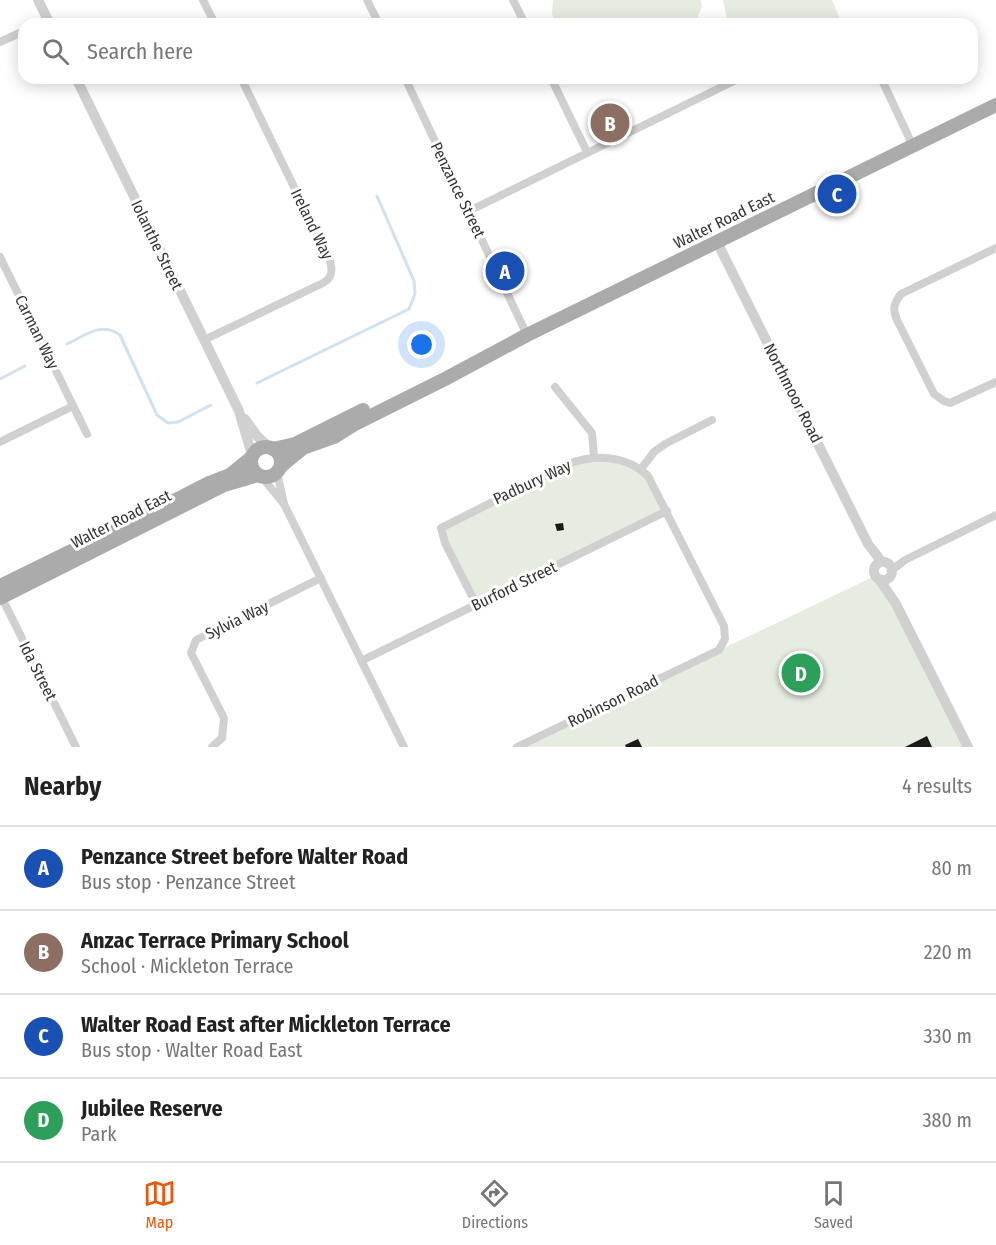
<!DOCTYPE html>
<meta charset="utf-8">
<style>
body{margin:0;font-family:"Fira Sans Condensed",sans-serif;background:#f2f2f2;color:#222}
.you{position:absolute;left:422px;top:345px;width:21px;height:21px;margin:-15px;border:4px solid #fff;border-radius:50%;background:#1a73e8;box-shadow:0 0 0 9px #1a73e833}
.badge{display:grid;place-items:center;width:39px;height:39px;border-radius:50%;background:#ea580c;color:#fff;font-size:20px;font-weight:700}
.pin{position:absolute;translate:-50% -50%;border:3px solid #fff;box-shadow:0 2px 6px #0006}
.list{margin:0;padding:0;list-style:none}
h2{display:flex;justify-content:space-between;align-items:center;height:78px;margin:0;padding:0 24px;font-size:26px}
h2 small{font-size:20px;font-weight:400;color:#767676}
.list li{display:grid;grid-template-columns:39px 1fr auto;gap:18px;align-items:center;box-sizing:border-box;height:84px;padding:0 24px;border-top:2px solid #e0e0e0}
.list b{display:block;font-size:22px;white-space:nowrap}
.list p{margin:0;font-size:20px;white-space:nowrap;color:#767676}
.list em{font-size:20px;font-style:normal;color:#767676}
.icon{flex:none;width:33px;height:33px;fill:none;stroke:currentColor;stroke-width:2;stroke-linecap:round;stroke-linejoin:round}
.map{position:relative;flex:none;width:996px;height:747px;overflow:hidden}
.search{position:absolute;background:#fff;box-shadow:0 3px 15px #0003;left:18px;right:18px;top:18px;height:66px;display:flex;align-items:center;gap:15px;box-sizing:border-box;padding:0 21px;border-radius:18px;color:#767676;font-size:22px}
.sheet{height:414px;background:#fff}
nav{display:flex;justify-content:space-around;align-items:center;box-sizing:border-box;height:84px;border-top:2px solid #e0e0e0;background:#fff;font-size:16px;color:#767676}
nav a{display:grid;justify-items:center;gap:3px}
nav .on{color:#ea580c}
.map>svg:first-child{display:block}
.green{fill:#e6ecdf}
.lines{fill:none;stroke-linecap:round;stroke-linejoin:round}
.stream{stroke:#cfe2ee;stroke-width:3}
.building{fill:#1a1a1a}
.minor{stroke:#d0d0d0;stroke-width:8}
.tertiary{stroke:#d0d0d0;stroke-width:10}
.primary{stroke:#ababab;stroke-width:14}
.labels{text-anchor:middle;dominant-baseline:central;stroke-width:6;stroke-linejoin:round;paint-order:stroke}
.street-label{font-size:16px;fill:#333;stroke:#fff}
</style>
<div class="map">
<svg width="996" height="747" viewBox="0 0 996 747">
<rect width="100%" height="100%" fill="#fff"/>
<g class="green">
<path d="M553,0H700L702,6L695,24H556L552,14Z"/>
<path d="M723,0H832L842,24H728Z"/>
<path d="M594,457L641,469L667,511L476,604L442,535L447,523L568,464Z"/>
<path d="M875,576L968,747H517Z"/>
</g>
<g class="lines">
<g class="stream">
<path d="M67,344C84,336 101,321 120,335L157,415L168,423L178,422L211,405"/>
<path d="M0,379L25,366"/>
<path d="M257,383L409,309L415,294L414,281L377,196"/>
</g>
</g>
<g class="building">
<path d="M563,523L564,530L557,531L555,524Z"/>
<path d="M927,736L932,747H905Z"/>
<path d="M638,739L642,747H626L625,745Z"/>
</g>
<g class="lines">
<g class="minor">
<path d="M203,0L215,24"/>
<path d="M367,0L379,24"/>
<path d="M513,0L525,24"/>
<path d="M0,42L24,31"/>
<path d="M405,78L527,335"/>
<path d="M551,78L587,152"/>
<path d="M881,78L913,146"/>
<path d="M469,211L740,78"/>
<path d="M996,248L901,294C894,303 892,309 897,320L934,394L944,401L950,403L996,382"/>
<path d="M0,257L87,434"/>
<path d="M204,340L323,283C332,278 333,271 330,261L241,78"/>
<path d="M555,387L592,433L594,457"/>
<path d="M0,442L73,406"/>
<path d="M641,469L654,452L665,444L712,420"/>
<path d="M277,472L284,504L404,747"/>
<path d="M261,476L284,504"/>
<path d="M892,570L905,560L996,515"/>
<path d="M0,594L76,747"/>
<path d="M476,604L445,543L441,528L568,464C596,454 626,455 648,476L724,626L725,639L719,650L517,747"/>
<path d="M361,661L667,511"/>
<path d="M212,747L222,738L224,718L191,653L196,640L321,578"/>
</g>
<g class="tertiary">
<path d="M38,0L50,24"/>
<path d="M76,78L239,411L252,455"/>
<path d="M717,242L868,544L882,562"/>
<path d="M245,419L257,436L269,447"/>
<circle cx="883" cy="571" r="9"/>
<path d="M879,579L896,604L968,747"/>
</g>
<g class="primary">
<circle cx="266" cy="462" r="15"/>
<path d="M273,449L295,444L363,410"/>
<path d="M281,466L303,448L334,437L353,425L445,379L527,335L996,105"/>
<path d="M170,503L209,483L230,475L251,458"/>
<path d="M0,586L147,514"/>
<path d="M0,598L224,485L258,475"/>
</g>
</g>
<g class="labels">
<g class="street-label">
<text transform="translate(458 190) rotate(64)">Penzance Street</text>
<text transform="translate(724 220) rotate(-26)">Walter Road East</text>
<text transform="translate(312 224) rotate(64)">Ireland Way</text>
<text transform="translate(157 245) rotate(64)">Iolanthe Street</text>
<text transform="translate(37 332) rotate(64)">Carman Way</text>
<text transform="translate(793 393) rotate(63)">Northmoor Road</text>
<text transform="translate(532 482) rotate(-25)">Padbury Way</text>
<text transform="translate(121 519) rotate(-27)">Walter Road East</text>
<text transform="translate(514 586) rotate(-26)">Burford Street</text>
<text transform="translate(237 620) rotate(-26)">Sylvia Way</text>
<text transform="translate(38 671) rotate(63)">Ida Street</text>
<text transform="translate(613 701) rotate(-26)">Robinson Road</text>
</g>
</g>
</svg>
<div class="you"></div>
<div class="pin badge" style="left:505px;top:271px;background:#1a4fb4">A</div>
<div class="pin badge" style="left:610px;top:123px;background:#8d6e63">B</div>
<div class="pin badge" style="left:837px;top:194px;background:#1a4fb4">C</div>
<div class="pin badge" style="left:801px;top:673px;background:#2e9e5b">D</div>
<div class="search"><svg class="icon" aria-label="search" viewBox="0 0 24 24"><circle cx="10" cy="10" r="6"/><path d="M15 15l6 6"/></svg>Search here</div>
</div>
<section class="sheet">
<h2>Nearby<small>4 results</small></h2>
<ul class="list">
<li><span class="badge" style="background:#1a4fb4">A</span><div><b>Penzance Street before Walter Road</b><p>Bus stop · Penzance Street</p></div><em>80 m</em></li>
<li><span class="badge" style="background:#8d6e63">B</span><div><b>Anzac Terrace Primary School</b><p>School · Mickleton Terrace</p></div><em>220 m</em></li>
<li><span class="badge" style="background:#1a4fb4">C</span><div><b>Walter Road East after Mickleton Terrace</b><p>Bus stop · Walter Road East</p></div><em>330 m</em></li>
<li><span class="badge" style="background:#2e9e5b">D</span><div><b>Jubilee Reserve</b><p>Park</p></div><em>380 m</em></li>
</ul>
</section>
<nav>
<a class="on"><svg class="icon" aria-label="map" viewBox="0 0 24 24"><path d="M3 6l6-2 6 2 6-2v14l-6 2-6-2-6 2zM9 4v14M15 6v14"/></svg>Map</a>
<a><svg class="icon" aria-label="directions" viewBox="0 0 24 24"><path d="M12 3l9 9-9 9-9-9zM9 14v-3h6M13 9l2 2-2 2"/></svg>Directions</a>
<a><svg class="icon" aria-label="saved" viewBox="0 0 24 24"><path d="M7 4h10v16l-5-4-5 4z"/></svg>Saved</a>
</nav>
